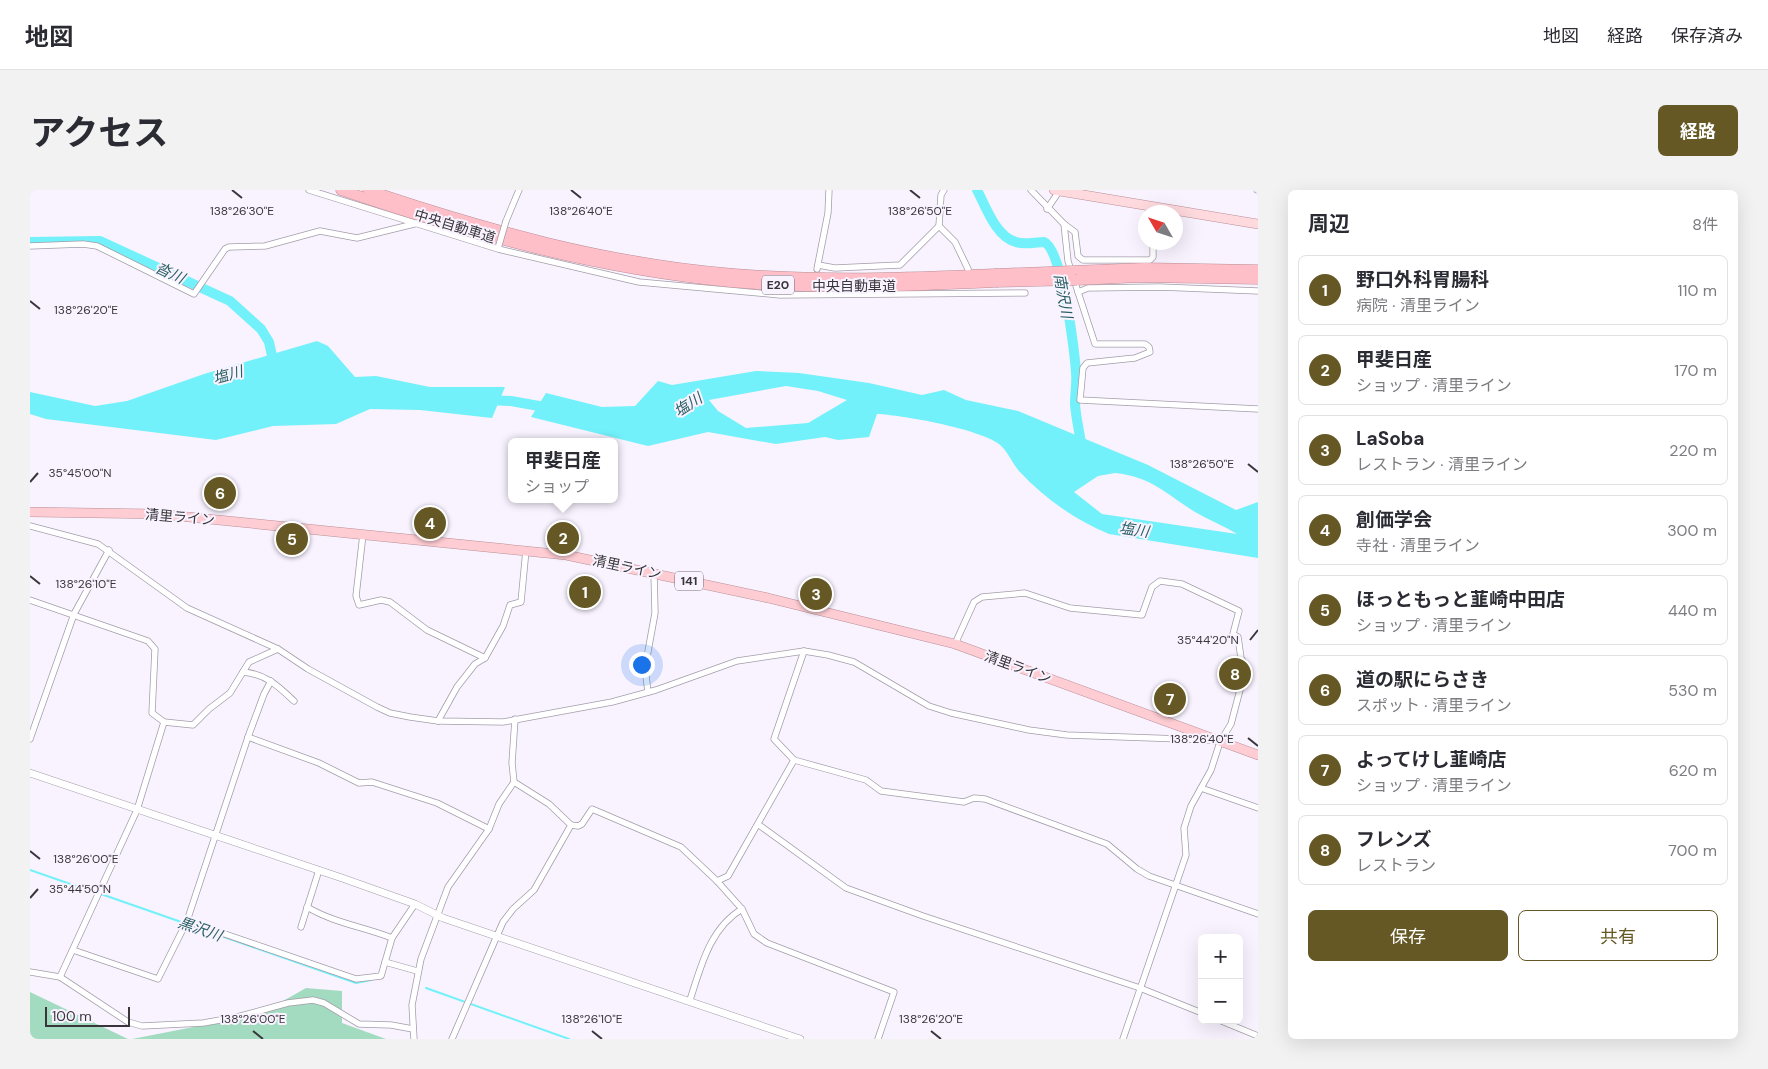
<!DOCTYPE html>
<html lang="ja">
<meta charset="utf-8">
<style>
body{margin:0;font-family:"DM Sans","Noto Sans JP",sans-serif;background:#f2f2f3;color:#2b2b33}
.controls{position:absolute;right:15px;bottom:15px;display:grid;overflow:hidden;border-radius:8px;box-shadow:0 5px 20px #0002}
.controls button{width:45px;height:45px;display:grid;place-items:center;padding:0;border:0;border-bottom:1px solid #e1e1e2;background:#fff;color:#2b2b33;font:25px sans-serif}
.compass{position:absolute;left:1108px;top:15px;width:45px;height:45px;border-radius:50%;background:#fff;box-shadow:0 5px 20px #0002;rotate:309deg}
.scale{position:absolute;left:15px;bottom:12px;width:85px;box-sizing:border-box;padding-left:5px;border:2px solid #39363b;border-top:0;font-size:14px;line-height:18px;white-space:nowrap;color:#39363b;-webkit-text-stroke:4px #f9f3ff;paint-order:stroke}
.you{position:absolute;left:611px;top:474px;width:18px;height:18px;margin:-12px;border:4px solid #fff;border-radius:50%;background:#1a73e8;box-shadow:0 0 0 8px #1a73e833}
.badge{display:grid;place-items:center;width:32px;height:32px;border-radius:50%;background:#655825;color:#fff;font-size:16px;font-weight:700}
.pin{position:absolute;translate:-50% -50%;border:2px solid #fff;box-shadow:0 1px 5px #0006}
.popup{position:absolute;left:478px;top:248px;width:110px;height:65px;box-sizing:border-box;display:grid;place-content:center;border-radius:8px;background:#fff;filter:drop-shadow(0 1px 4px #0005);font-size:16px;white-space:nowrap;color:#7c7c81}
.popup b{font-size:19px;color:#2b2b33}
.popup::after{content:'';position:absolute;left:50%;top:100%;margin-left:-10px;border:10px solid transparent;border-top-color:#fff}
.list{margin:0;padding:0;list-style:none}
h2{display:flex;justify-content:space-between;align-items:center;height:65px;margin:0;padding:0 20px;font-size:21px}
h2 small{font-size:16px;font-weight:400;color:#7c7c81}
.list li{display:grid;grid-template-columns:32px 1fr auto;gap:15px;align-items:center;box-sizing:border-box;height:70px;margin:0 10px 10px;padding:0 10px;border:1px solid #e1e1e2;border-radius:8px}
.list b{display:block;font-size:19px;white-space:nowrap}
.list p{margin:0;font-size:16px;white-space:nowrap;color:#7c7c81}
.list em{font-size:16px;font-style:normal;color:#7c7c81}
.actions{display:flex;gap:10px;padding:15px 20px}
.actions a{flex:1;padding:11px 0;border:1px solid #655825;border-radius:8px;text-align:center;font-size:18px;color:#655825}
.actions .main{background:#655825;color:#fff}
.map{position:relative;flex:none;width:1228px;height:849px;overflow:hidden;border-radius:8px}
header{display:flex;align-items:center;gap:30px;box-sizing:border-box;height:70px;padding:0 25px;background:#fff;border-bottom:1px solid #e1e1e2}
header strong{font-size:24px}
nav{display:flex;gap:28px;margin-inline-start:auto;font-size:18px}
.intro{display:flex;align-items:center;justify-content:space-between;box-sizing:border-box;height:120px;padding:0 30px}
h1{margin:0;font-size:35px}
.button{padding:12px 22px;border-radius:8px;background:#655825;color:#fff;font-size:18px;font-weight:700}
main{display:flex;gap:30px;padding:0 30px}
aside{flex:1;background:#fff;border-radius:8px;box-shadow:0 5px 20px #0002}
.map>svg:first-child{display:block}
.green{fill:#a3dbc1}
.water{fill:#72f1fa;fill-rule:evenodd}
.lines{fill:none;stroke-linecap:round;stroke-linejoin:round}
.stream{stroke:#72f1fa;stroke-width:2}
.river{stroke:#72f1fa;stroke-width:10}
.minor-casing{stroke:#a39da9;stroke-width:7}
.tertiary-casing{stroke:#a39da9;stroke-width:8}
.primary-casing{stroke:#b98f97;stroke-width:10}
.trunk-casing{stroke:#b98f97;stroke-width:10}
.motorway-casing{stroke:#b98f97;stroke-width:11}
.minor{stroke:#fff;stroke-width:5.5}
.tertiary{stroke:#fff;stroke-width:7}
.primary{stroke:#fed9de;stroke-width:9}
.trunk{stroke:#feccd3;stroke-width:9}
.motorway{stroke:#febfc8;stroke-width:10}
.minor-bridge-casing{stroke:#a39da9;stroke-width:7;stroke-linecap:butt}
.motorway-bridge-casing{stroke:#b98f97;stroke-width:11;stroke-linecap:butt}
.minor-bridge{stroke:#fff;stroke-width:5.5}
.motorway-bridge{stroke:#febfc8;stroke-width:10}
.ticks{fill:none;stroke:#39363b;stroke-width:2}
.labels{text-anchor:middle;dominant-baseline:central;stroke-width:4;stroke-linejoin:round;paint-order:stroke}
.shield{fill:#f9f3ff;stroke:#736f76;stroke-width:1}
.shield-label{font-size:12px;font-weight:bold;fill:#39363b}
.street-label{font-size:14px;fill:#39363b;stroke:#f9f3ff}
.water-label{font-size:15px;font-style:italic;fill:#2a6064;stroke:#f9f3ff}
.ticks-label{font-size:12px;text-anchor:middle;fill:#39363b;stroke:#f9f3ff;stroke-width:4;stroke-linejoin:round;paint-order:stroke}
</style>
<header>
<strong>地図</strong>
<nav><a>地図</a><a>経路</a><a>保存済み</a></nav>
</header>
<div class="intro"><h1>アクセス</h1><a class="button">経路</a></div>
<main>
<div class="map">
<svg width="1228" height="849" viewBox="0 0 1228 849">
<rect width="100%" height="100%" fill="#f9f3ff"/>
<g class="green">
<path d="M276,798L312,801V833L356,849H102L230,824Z"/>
<path d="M0,802L98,849H0Z"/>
</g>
<g class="water">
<path d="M287,151L298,156L325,187L346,186L400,197H475L462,228L390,220L340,219L306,234L243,236L186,250L16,229L0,224V202L65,216L97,211L174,184Z"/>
<path d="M726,181L769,183L839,193L892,205L914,200L936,210L988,221L1118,275L1206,320L1228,312V368L1079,344C1045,330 1014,308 989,281C982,273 977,260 969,254C949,239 873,225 847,224L839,247L808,250L795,247L746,254L678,242L618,256L501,227L516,203L572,217L605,216L628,191L642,195ZM756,196L788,201L817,210L778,233L716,238L688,221L679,210ZM1085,283C1122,287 1136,304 1165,322C1179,330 1194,336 1207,344L1072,324L1044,302L1068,286Z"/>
</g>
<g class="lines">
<g class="stream">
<path d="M0,680L66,703"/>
<path d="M71,704L326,793L341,790"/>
<path d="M396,798L539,849"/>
</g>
<g class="river">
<path d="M947,0C956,17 966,47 986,52C994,55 1005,52 1014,52C1032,58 1045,162 1046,183C1047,193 1045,203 1045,214C1046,229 1050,244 1052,259"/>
<path d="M0,52L70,51L200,111L231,139L239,152L244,175"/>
<path d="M457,210L481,211L520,218"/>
</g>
<g class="minor-casing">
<g id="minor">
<path d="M279,0L468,59L609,92L750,105L995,103"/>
<path d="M1001,0L1034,34L1038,71L1048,102L1058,98L1130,97L1228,101"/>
<path d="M1227,0H1228"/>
<path d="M1017,19L1030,0"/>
<path d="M476,31L489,0"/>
<path d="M1034,34L1045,42L1048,66L1053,70H1120L1123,67V52"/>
<path d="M909,36L925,52L938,79"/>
<path d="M0,56L53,54L67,56L164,104L195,59L199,57L235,56L290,41L327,48L388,33"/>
<path d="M788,75L805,78L870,75L909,36L911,5L914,0"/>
<path d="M787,79L798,23L799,0"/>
<path d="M1048,102L1065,154H1115L1119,157L1120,162L1105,168L1057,173L1053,178L1050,210L1228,219"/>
<path d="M0,336L68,354L157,418L248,459L278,479L347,517L360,523L380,527L408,531L473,532L582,512L626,500L707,471L774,461L798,465L824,472L899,516L921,523L999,540L1037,545L1179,550"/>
<path d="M333,344L326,406L329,415L351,410L360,412L397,440L455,468"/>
<path d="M0,410L118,451L125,459L122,523L134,532"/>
<path d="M925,454L944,412L952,407L995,403L1040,418L1112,425L1122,397L1130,391L1152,394L1209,421L1203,444L1208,447L1211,468L1216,477L1201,534L1190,552L1181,580L1161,616L1154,638L1156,665L1093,849"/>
<path d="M774,461L744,549L764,570L836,590L851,601L934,612L944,608L955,609L1077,654L1107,679L1119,686L1228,724"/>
<path d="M213,482C236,484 248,496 264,511"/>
<path d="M618,502L615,478L625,423L624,383"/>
<path d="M408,531L427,497L445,474L455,468L473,436L480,415L491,412L496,360"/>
<path d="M218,547L289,573L329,593L342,592L407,613L459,639"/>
<path d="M0,549L44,424L79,360"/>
<path d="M484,592L519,614L541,635L548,636L552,634L562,619L651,657L687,691L712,719L724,744L737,753L864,802L848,849"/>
<path d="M1171,598L1228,618"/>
<path d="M729,635L816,698L893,726L1110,798L1172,823"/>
<path d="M687,691L698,686L764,570"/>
<path d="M277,717C304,733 334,737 362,748"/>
<path d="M157,731L326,789L351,786L362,748L385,714"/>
<path d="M271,737L289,680"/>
<path d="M43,760L128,789L157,731L218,547L234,504L241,491"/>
<path d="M355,772L387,781"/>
<path d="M0,782L30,787L98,832L112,836L173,833L207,827L258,813L283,810L294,813L329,834L361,835L383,839"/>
<path d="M30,787L107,620L134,532L163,535L179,519L200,503L219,472L248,459"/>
<path d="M660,810C671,776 680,738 712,719"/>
<path d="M1189,830L1228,846"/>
<path d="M384,849L382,815L391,769L418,697L459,639L469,614L484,592L482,573L485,529"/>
<path d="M422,849L473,732L483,719L504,700L541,635"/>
</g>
</g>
<g class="tertiary-casing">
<path id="tertiary" d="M0,583L312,688L385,714L413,728L770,849"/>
</g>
<g class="primary-casing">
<path id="primary" d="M1024,0L1228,34"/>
</g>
<g class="trunk-casing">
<path id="trunk" d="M0,322L128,324L536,365L738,408L925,454L1228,565"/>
</g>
<g class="motorway-casing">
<g id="motorway">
<path d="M311,0C440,44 565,79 701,92C789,100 878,96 966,92"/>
<path d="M338,0C457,40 579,74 705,84C792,91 878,88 965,84"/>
<path d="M1042,81L1115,78L1228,80"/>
<path d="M1047,90L1111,87L1228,89"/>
</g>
</g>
<use href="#minor" class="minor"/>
<use href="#tertiary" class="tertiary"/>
<use href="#primary" class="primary"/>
<use href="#trunk" class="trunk"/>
<use href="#motorway" class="motorway"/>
<g class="minor-bridge-casing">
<path id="minor-bridge" d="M469,55L476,31"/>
</g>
<g class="motorway-bridge-casing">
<g id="motorway-bridge">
<path d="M965,84L1042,81"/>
<path d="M966,92L1047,90"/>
</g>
</g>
<use href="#minor-bridge" class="minor-bridge"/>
<use href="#motorway-bridge" class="motorway-bridge"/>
</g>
<path class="ticks" d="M202,0L212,8M541,0L551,8M880,0L890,8M0,111L10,119M1218,274L1228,282M0,292L8,283M0,386L10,394M1220,450L1228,440M1218,548L1228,556M0,661L10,669M0,708L8,699M223,841L233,849M562,841L572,849M901,841L911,849"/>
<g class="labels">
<g class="shield">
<rect x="732" y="85.5" width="32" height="19" rx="4"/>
<rect x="645" y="381.5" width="28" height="19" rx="4"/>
</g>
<g class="shield-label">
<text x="748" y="95">E20</text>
<text x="659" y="391">141</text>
</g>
<g class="street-label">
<text transform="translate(425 36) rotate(17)">中央自動車道</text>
<text x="824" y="96">中央自動車道</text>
<text transform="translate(150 327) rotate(5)">清里ライン</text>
<text transform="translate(597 377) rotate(12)">清里ライン</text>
<text transform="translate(988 477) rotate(20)">清里ライン</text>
</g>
<g class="water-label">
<text transform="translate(140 83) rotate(25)">沓川</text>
<text transform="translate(1033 106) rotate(80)">南沢川</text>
<text transform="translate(198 185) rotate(-15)">塩川</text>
<text transform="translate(658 215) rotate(-33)">塩川</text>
<text transform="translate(1104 340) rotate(8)">塩川</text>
<text transform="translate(170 739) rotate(19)">黒沢川</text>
</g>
</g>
<g class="ticks-label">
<text x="212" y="25">138°26'30"E</text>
<text x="551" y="25">138°26'40"E</text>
<text x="890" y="25">138°26'50"E</text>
<text x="56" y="124">138°26'20"E</text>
<text x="1172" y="278">138°26'50"E</text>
<text x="50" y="287">35°45'00"N</text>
<text x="56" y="398">138°26'10"E</text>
<text x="1178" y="454">35°44'20"N</text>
<text x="1172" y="553">138°26'40"E</text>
<text x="56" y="673">138°26'00"E</text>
<text x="50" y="703">35°44'50"N</text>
<text x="223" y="833">138°26'00"E</text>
<text x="562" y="833">138°26'10"E</text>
<text x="901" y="833">138°26'20"E</text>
</g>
</svg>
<div class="controls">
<button>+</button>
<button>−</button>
</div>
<svg class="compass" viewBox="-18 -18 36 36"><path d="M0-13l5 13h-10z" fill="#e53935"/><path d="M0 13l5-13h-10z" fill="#7c7c81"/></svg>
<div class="scale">100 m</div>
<div class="you"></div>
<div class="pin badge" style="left:555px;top:402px">1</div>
<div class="pin badge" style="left:533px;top:348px">2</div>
<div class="popup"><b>甲斐日産</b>ショップ</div>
<div class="pin badge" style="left:786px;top:404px">3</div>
<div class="pin badge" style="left:400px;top:333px">4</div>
<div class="pin badge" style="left:262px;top:349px">5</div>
<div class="pin badge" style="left:190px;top:303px">6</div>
<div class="pin badge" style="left:1140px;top:509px">7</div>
<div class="pin badge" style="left:1205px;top:484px">8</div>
</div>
<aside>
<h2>周辺<small>8件</small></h2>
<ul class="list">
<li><span class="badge">1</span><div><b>野口外科胃腸科</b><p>病院 · 清里ライン</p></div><em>110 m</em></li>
<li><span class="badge">2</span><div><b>甲斐日産</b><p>ショップ · 清里ライン</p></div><em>170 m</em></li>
<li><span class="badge">3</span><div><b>LaSoba</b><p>レストラン · 清里ライン</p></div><em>220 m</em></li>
<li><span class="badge">4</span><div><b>創価学会</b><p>寺社 · 清里ライン</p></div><em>300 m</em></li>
<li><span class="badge">5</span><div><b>ほっともっと韮崎中田店</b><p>ショップ · 清里ライン</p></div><em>440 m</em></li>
<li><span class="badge">6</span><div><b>道の駅にらさき</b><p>スポット · 清里ライン</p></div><em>530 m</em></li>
<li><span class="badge">7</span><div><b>よってけし韮崎店</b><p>ショップ · 清里ライン</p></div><em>620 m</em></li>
<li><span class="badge">8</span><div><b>フレンズ</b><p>レストラン</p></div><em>700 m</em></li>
</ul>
<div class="actions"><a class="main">保存</a><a>共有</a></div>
</aside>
</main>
